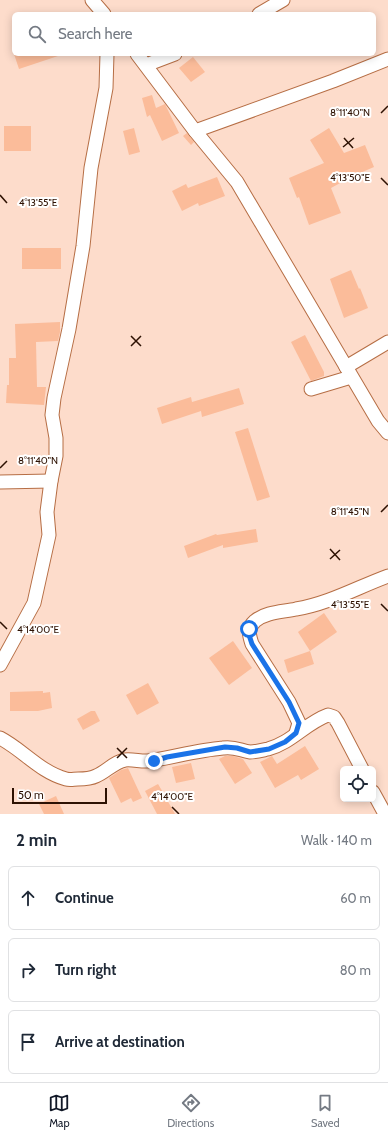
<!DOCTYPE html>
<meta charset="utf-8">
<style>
body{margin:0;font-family:Cabin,sans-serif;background:#f6f6f7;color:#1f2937}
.controls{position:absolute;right:12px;bottom:12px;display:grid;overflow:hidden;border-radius:6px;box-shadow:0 2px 10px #0003}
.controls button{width:36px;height:36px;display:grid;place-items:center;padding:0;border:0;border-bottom:1px solid #e0e1e3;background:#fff;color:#1f2937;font:20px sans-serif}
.scale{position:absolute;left:12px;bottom:10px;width:95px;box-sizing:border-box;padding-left:4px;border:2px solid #2d1102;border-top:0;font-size:11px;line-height:14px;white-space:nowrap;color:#2d1102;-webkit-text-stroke:3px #fff;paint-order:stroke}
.stop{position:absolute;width:12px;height:12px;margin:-9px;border:3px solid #1a73e8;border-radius:50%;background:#fff}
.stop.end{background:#1a73e8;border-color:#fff;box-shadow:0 1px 4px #0008}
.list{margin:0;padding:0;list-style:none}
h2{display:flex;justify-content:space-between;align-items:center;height:52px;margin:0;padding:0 16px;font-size:17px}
h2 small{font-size:13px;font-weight:400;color:#747a83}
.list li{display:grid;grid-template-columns:26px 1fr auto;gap:12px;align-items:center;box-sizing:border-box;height:64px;margin:0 8px 8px;padding:0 8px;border:1px solid #e0e1e3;border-radius:6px}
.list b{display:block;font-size:15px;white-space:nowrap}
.list em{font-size:13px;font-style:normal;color:#747a83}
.icon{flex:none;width:22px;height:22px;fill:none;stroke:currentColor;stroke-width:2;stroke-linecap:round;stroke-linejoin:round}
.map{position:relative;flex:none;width:388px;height:814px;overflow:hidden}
.search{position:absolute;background:#fff;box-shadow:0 2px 10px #0003;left:12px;right:12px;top:12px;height:44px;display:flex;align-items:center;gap:10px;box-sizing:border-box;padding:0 14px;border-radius:6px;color:#747a83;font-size:15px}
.sheet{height:268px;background:#fff}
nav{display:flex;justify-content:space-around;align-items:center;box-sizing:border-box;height:56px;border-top:1px solid #e0e1e3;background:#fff;font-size:11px;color:#747a83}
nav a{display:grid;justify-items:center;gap:2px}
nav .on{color:#111827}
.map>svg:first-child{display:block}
.building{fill:#fbbc9a}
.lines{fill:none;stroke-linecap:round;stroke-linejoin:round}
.minor-casing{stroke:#b66e45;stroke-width:15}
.minor{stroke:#fff;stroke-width:13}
.route{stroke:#1a73e8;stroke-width:5}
.ticks{fill:none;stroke:#2d1102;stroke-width:1.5}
.ticks-label{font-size:10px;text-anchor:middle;fill:#2d1102;stroke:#fff;stroke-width:4;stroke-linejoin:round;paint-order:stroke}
</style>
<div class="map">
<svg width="388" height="814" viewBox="0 0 388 814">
<rect width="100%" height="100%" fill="#fddccb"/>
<g class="building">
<path d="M14,54H57L58,56L19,69Z"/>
<path d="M193,57L205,72L191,82L179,68Z"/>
<path d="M152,95L156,108L165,104L179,133L162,141L150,115L147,117L142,98Z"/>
<rect x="4" y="126" width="27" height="25"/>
<path d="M134,128L140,152L129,155L123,131Z"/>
<path d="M329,128L344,153L365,145L374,167L353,176L331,188L341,213L309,225L299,197L297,198L289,178L324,163L310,140Z"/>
<path d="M187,133L194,142L191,145L183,136Z"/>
<path d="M217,177L225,196L199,206L198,203L182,211L172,191L186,184L188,188Z"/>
<rect x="22" y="248" width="39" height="21"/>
<path d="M351,270L359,289L360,288L368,308L344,318L330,279Z"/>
<path d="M60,322V332L58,341L36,342L37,387H46L44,405L6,403L7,385H9V358H16L15,324Z"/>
<path d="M305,335L324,372V376L311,381L291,342Z"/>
<path d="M239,388L244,404L202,417L201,411L162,424L157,408L191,397L192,402Z"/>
<path d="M248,428L270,497L257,501L235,432Z"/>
<path d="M256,529L258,542L223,548V545L188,558L184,546L216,534L217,535Z"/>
<path d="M324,613L337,632L310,651L298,632Z"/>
<path d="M233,641L252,668L229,685L209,658Z"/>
<path d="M310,651L314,664L288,673L284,660Z"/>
<path d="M148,683L159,703L137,715L126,695Z"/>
<path d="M43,691V693L50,692L52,708L38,711H10V692Z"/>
<path d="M91,711H95L100,721L83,730L77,719Z"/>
<path d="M305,746L319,769L301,780L298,775L275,788L260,762L272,756L277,764Z"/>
<path d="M225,756H233L243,759L252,773L235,784L219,759Z"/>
<path d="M191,763L195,779L176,783L172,767Z"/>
<path d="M128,768L142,798L133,802L131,798L121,803L109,778L121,770Z"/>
<path d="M158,784L161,789L175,814H157L145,791Z"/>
<path d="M56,796L64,814H44L39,804Z"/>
</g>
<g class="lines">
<g class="minor-casing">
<g id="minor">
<path d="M92,0L104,14"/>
<path d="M259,14L283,0"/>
<path d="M137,54L195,131L237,182L378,421L388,433"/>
<path d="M146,65L175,54"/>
<path d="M195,131L333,81L388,59"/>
<path d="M346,367L388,342"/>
<path d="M311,389L351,377"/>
<path d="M0,482L51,481"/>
<path d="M0,665L34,603L49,535L47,512L51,481L56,456V438L52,415L54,398L69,329L83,246L91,168L106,88L107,54"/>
<path d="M296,733L299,723L289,702L252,644C249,635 247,628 255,621C266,612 282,612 296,609C328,604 358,587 388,576"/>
<path d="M0,738C23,750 40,772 66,779C70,780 74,779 78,779C84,779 90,779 96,776C106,772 114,762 125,760C135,759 145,763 155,760C178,756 200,750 223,748C235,746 241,751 250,752C256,752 263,750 268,749C291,743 306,723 328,715L334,717L338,723L362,769"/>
<path d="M373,792L385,814"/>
</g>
</g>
<use href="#minor" class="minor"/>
</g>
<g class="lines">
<path class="route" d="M154,761L167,757L225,747L237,748L250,752L269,749L285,742L296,733L299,723L289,702L252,644L249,635V629"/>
</g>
<path class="ticks" d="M381,113L388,106M344,138L353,148M343,147L354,138M381,178L388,185M0,195L7,203M131,336L141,346M131,346L141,336M0,468L7,461M381,512L388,505M330,549L340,560M330,559L340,550M381,604L388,611M0,622L7,629M117,748L127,758M117,758L127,748M172,807L179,814"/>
<g class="ticks-label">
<text x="350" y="116">8°11'40"N</text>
<text x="350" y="181">4°13'50"E</text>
<text x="38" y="206">4°13'55"E</text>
<text x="38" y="464">8°11'40"N</text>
<text x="350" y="515">8°11'45"N</text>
<text x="350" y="608">4°13'55"E</text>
<text x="38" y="633">4°14'00"E</text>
<text x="172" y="800">4°14'00"E</text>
</g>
</svg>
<div class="controls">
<button><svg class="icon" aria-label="locate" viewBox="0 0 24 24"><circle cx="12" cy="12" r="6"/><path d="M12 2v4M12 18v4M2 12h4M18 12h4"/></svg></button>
</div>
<div class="scale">50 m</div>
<div class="stop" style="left:249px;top:629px"></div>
<div class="stop end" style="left:154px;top:761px"></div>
<div class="search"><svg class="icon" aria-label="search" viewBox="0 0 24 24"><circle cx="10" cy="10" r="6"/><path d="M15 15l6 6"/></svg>Search here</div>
</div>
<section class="sheet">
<h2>2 min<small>Walk · 140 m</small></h2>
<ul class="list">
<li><svg class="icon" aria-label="ahead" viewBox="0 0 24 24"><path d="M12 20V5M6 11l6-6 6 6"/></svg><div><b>Continue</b></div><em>60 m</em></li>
<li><svg class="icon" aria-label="right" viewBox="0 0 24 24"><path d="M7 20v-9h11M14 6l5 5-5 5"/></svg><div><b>Turn right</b></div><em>80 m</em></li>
<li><svg class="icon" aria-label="arrive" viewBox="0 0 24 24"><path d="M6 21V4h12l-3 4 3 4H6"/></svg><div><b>Arrive at destination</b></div></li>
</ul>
</section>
<nav>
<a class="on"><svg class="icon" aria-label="map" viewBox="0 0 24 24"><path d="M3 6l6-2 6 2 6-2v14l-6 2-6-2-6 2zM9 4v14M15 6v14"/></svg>Map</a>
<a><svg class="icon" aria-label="directions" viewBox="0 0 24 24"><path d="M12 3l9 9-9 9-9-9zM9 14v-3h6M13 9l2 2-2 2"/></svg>Directions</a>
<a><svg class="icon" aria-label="saved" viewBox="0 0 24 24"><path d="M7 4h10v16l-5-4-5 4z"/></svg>Saved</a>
</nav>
